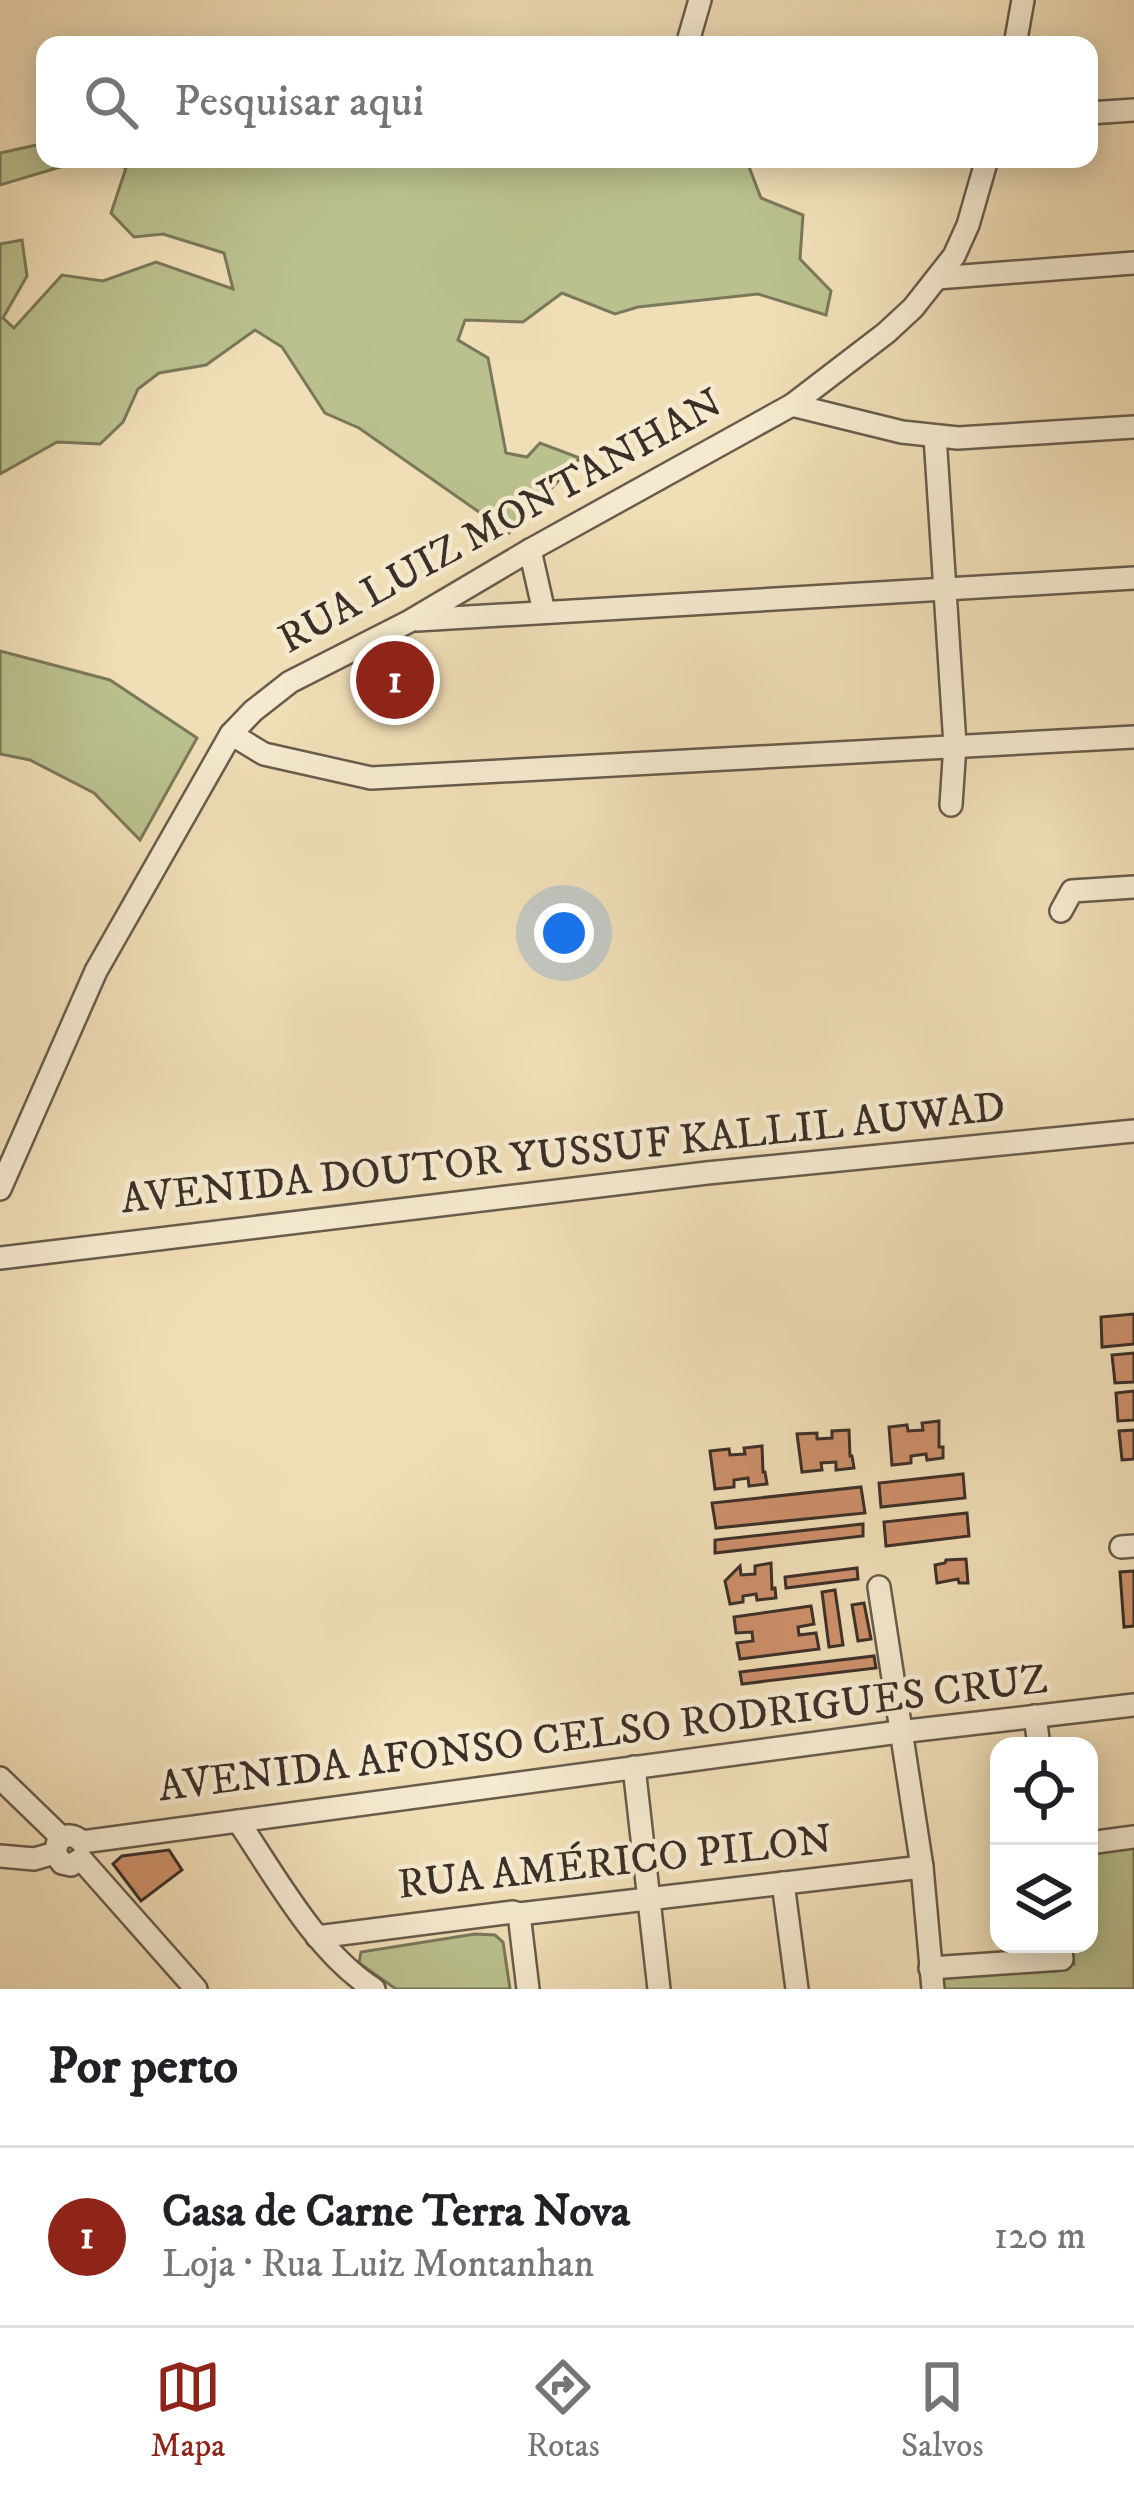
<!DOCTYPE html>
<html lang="pt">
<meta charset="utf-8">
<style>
body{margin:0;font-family:"IM FELL DW Pica",serif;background:#f6f6f6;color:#202124}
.controls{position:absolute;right:36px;bottom:36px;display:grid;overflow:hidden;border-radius:24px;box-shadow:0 6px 30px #0003}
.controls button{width:108px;height:108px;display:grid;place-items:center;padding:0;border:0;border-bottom:3px solid #e0e0e0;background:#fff;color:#202124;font:60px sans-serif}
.you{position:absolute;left:564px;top:933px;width:42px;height:42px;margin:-30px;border:9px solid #fff;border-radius:50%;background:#1a73e8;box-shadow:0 0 0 18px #1a73e833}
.badge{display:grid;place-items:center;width:78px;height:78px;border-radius:50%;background:#8f2418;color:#fff;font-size:39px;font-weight:700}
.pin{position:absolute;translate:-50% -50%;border:6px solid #fff;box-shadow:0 3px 12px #0006}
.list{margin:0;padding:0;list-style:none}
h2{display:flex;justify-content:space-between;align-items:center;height:156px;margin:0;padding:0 48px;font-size:51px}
h2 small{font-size:39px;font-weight:400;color:#757577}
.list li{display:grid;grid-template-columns:78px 1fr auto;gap:36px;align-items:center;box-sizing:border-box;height:180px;padding:0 48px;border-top:3px solid #e0e0e0}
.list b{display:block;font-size:45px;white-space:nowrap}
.list p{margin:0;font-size:39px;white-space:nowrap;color:#757577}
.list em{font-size:39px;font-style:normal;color:#757577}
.icon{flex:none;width:66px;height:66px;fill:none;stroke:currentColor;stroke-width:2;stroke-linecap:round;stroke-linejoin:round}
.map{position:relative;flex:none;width:1134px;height:1989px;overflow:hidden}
.search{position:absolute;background:#fff;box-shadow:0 6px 30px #0003;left:36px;right:36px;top:36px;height:132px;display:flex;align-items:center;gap:30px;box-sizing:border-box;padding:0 42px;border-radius:24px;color:#757577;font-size:45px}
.sheet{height:336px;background:#fff}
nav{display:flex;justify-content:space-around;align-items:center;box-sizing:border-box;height:168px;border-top:3px solid #e0e0e0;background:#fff;font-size:33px;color:#757577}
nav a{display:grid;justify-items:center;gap:6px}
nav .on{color:#8f2418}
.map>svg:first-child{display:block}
.green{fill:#bac18e;stroke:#7a785b;stroke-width:3}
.building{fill:#ce906b;stroke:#3b3028;stroke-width:3}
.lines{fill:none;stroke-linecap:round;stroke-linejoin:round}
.minor-casing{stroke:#685c4c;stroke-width:26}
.minor{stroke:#f5ead0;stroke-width:21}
.labels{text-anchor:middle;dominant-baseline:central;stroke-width:9;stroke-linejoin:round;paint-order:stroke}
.street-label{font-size:42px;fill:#3b3028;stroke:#f5ead0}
</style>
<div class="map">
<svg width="1134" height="1989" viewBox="0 0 1134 1989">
<rect width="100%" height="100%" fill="#f0deb7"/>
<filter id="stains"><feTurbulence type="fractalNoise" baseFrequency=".00167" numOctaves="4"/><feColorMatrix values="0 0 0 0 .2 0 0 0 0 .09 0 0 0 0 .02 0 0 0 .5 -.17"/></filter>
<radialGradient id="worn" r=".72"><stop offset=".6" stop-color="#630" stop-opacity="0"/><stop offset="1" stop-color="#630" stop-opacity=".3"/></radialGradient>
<g class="green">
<path d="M45,143V159H87L0,185V153Z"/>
<path d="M103,159H746L761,198L803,215L800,259L831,291L826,315L758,294L638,307L615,314L562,293L523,322L465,320L458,340L488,358L506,453L527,457L540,443L580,458L509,533L359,428L325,413L282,347L255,330L206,365L159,373L138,389L123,422L100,444L57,442L0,474V244L22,240L27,276L3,318L14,328L62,275L103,281L156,262L233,289L224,253L163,234L134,237L111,213L126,168Z"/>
<path d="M0,651L110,680L197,738L140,840L94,793L30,760L0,754Z"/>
<path d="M1134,1847V1989H936L934,1974L1074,1964L1072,1944H1089V1854Z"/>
<path d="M475,1934L495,1935L503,1942L510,1989H396L359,1963L361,1952Z"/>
</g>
<g class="building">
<path d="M409,654L412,704L381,705L377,657Z"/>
<path d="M1134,1314V1344L1102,1347L1101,1317Z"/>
<path d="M1134,1353V1382L1115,1383L1112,1355Z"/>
<path d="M1134,1391V1420L1118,1421L1116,1393Z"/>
<path d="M939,1421V1447H943V1458L927,1460L926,1454L911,1456V1463L892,1465L889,1427L907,1425L908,1431L923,1430L922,1423Z"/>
<path d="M849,1430L850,1456H852L854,1468L836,1470V1462L821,1463L822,1470L802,1472L797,1434L817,1433V1439L832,1438V1431Z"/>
<path d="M1134,1430V1459L1122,1460L1119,1431Z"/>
<path d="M762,1446L763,1472H765L767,1484L749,1486L748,1478L734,1480V1487L715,1489L710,1451L729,1449L730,1455L745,1454L744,1448Z"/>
<path d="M963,1474L965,1498L881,1507L879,1483Z"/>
<path d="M861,1487L865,1513L716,1528L712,1503Z"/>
<path d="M967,1513L969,1536L886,1546L884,1522Z"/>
<path d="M863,1524V1536L715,1553V1540Z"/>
<path d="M966,1559L968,1583H959L958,1579L937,1583L935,1565L945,1563L946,1560Z"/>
<path d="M771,1563L772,1589L775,1588L776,1598L757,1600L756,1594L743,1596V1602L730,1604L725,1581L740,1566L741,1575L755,1574V1566Z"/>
<path d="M857,1568L858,1579L786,1588L785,1577Z"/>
<path d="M1134,1571V1626L1124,1627L1120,1572Z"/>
<path d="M835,1590L843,1645L829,1647L822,1592Z"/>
<path d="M864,1603L871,1639L858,1641L852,1605Z"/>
<path d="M811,1606L814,1624L798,1627L799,1635L816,1633L819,1649L740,1659L737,1643L753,1641L752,1632L736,1633L734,1617Z"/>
<path d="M874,1656L876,1668L742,1684L740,1672Z"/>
<path d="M169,1850L182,1870L141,1901L113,1864L122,1856Z"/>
</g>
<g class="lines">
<g class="minor-casing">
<g id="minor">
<path d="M689,38L700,0"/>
<path d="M1015,45L1023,0"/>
<path d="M1089,113L1134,110"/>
<path d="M937,278L1134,263"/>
<path d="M792,405L902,432L958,438L1134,427"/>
<path d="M935,436L955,745L951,805"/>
<path d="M530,550L544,612"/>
<path d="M417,620L1134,578"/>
<path d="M231,734L264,754L371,778L1134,737"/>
<path d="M1061,911L1072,891L1134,887"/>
<path d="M0,1189L96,971L231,734L253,711L290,682L410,621L530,550L792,405L886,333L913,308L954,256L968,225L987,159"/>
<path d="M0,1258L707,1173L1134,1131"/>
<path d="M1121,1547L1134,1546"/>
<path d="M879,1587L922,1867L933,1989"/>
<path d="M1035,1716L1039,1746"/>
<path d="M634,1767L659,1989"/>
<path d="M0,1778L62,1838"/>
<path d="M238,1821C276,1877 316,1952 374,1989"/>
<path d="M1089,1843L1134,1837"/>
<path d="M0,1856L34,1859L55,1853"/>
<path d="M81,1859L71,1865L62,1863L55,1853L58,1841C66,1834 74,1834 82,1842L899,1732L1134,1705"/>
<path d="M81,1859L196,1989"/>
<path d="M783,1883L797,1989"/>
<path d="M519,1914L528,1989"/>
<path d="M317,1937L513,1912L519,1914L922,1867"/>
<path d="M930,1968L1062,1959L1060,1944"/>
</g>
</g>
<use href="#minor" class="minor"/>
</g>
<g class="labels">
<g class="street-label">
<text transform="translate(501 522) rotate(-29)">RUA LUIZ MONTANHAN</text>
<text transform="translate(563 1154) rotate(-6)">AVENIDA DOUTOR YUSSUF KALLIL AUWAD</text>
<text transform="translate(603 1734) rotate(-7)">AVENIDA AFONSO CELSO RODRIGUES CRUZ</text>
<text transform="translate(615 1863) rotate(-6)">RUA AMÉRICO PILON</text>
</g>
</g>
<rect width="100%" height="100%" filter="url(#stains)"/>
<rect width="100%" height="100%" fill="url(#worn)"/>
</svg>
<div class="controls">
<button><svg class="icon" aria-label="locate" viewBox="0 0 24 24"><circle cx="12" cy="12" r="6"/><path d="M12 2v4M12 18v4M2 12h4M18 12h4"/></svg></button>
<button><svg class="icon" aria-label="layers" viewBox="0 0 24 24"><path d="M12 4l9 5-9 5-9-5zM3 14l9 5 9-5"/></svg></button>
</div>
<div class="you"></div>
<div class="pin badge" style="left:395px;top:680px">1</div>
<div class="search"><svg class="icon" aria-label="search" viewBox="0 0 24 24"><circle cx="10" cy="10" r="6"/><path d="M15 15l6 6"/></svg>Pesquisar aqui</div>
</div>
<section class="sheet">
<h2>Por perto<small></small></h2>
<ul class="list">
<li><span class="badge">1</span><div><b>Casa de Carne Terra Nova</b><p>Loja · Rua Luiz Montanhan</p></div><em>120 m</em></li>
</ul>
</section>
<nav>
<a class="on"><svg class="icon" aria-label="map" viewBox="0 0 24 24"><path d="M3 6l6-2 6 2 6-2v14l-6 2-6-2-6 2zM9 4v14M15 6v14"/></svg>Mapa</a>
<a><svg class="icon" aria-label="directions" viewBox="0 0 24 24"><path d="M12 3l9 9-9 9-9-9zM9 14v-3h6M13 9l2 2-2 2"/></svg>Rotas</a>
<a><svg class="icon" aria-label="saved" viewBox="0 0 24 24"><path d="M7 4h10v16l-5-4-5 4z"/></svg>Salvos</a>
</nav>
